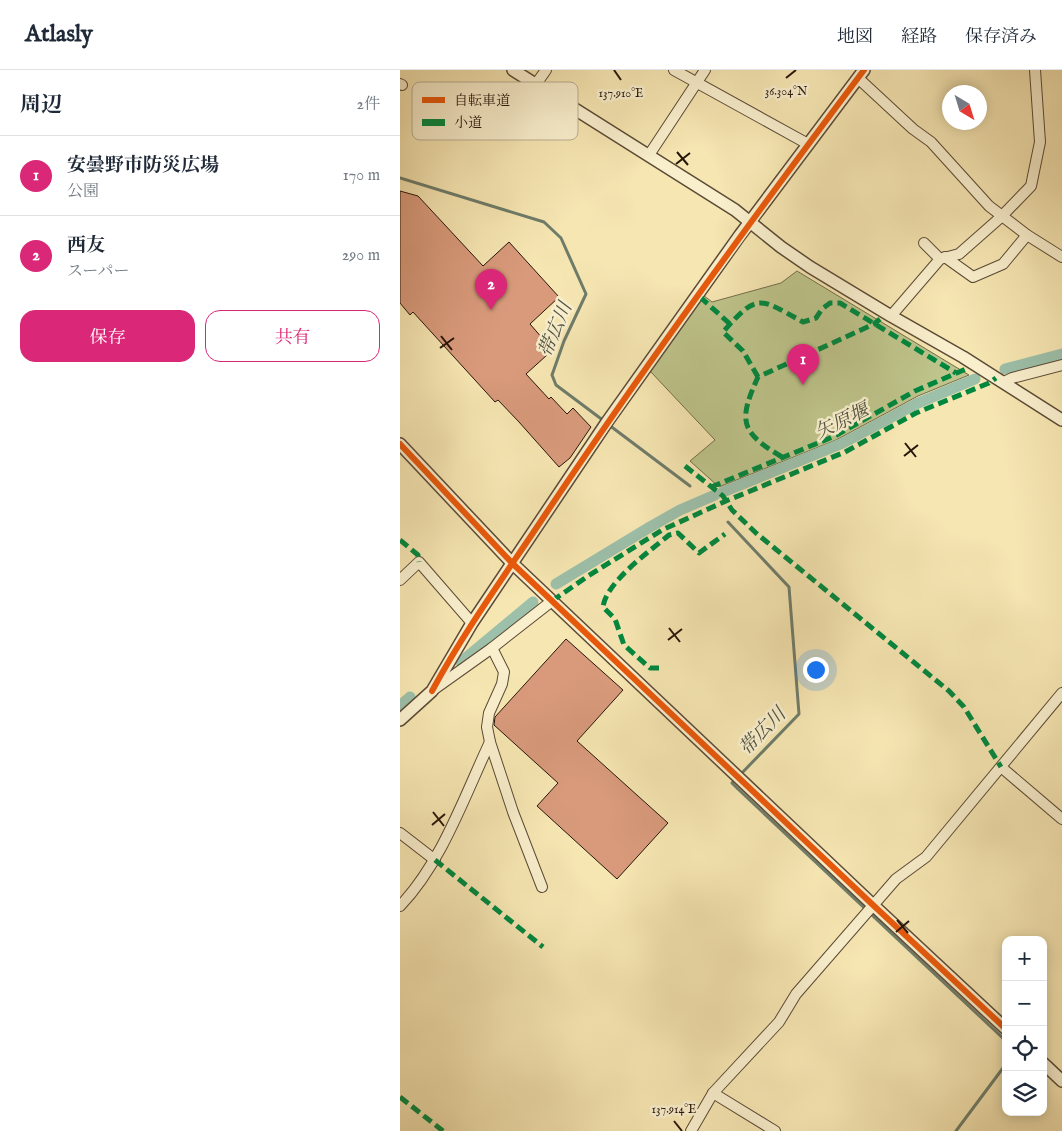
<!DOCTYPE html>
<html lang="ja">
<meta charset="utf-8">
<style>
body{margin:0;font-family:"IM FELL English","Noto Serif JP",serif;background:#f2f2f3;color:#1f2937}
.controls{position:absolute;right:15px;bottom:15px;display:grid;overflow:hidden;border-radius:10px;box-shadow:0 2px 12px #0003}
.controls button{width:45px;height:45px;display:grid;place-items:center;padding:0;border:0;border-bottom:1px solid #e0e1e3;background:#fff;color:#1f2937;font:25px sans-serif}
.compass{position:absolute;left:542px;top:15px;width:45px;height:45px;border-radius:50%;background:#fff;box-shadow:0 2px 12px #0003;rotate:142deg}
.you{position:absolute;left:415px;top:599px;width:18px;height:18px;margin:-12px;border:4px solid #fff;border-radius:50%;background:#1a73e8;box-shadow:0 0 0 8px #1a73e833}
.badge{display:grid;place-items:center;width:32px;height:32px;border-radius:50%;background:#db2777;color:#fff;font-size:16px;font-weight:700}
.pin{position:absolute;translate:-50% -41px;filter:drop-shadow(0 1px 2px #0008)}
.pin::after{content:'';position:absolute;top:26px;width:18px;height:15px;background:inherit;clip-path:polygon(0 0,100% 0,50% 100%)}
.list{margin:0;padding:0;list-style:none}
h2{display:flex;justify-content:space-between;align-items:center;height:65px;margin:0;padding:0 20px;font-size:21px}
h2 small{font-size:16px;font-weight:400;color:#747a83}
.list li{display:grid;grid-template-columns:32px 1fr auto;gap:15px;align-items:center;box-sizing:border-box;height:80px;padding:0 20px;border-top:1px solid #e0e1e3}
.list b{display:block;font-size:19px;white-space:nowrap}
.list p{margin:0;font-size:16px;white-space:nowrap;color:#747a83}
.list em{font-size:16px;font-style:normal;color:#747a83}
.actions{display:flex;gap:10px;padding:15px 20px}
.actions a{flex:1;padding:11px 0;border:1px solid #db2777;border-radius:15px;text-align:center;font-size:18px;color:#db2777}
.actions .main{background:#db2777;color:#fff}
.icon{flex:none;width:28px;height:28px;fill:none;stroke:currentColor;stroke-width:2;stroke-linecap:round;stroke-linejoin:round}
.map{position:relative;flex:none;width:662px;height:1061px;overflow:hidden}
header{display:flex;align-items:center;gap:30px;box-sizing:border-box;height:70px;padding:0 25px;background:#fff;border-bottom:1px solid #e0e1e3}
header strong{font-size:24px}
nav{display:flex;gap:28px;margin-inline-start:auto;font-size:18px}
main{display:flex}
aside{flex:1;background:#fff}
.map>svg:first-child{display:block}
.green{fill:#bec48b;stroke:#726d4b}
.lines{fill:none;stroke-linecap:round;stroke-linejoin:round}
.stream{stroke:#6e7c6a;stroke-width:3}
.canal{stroke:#9dc0aa;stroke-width:11}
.building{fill:#d89a7b;stroke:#27160b}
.minor-casing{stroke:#5b4a35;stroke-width:12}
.tertiary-casing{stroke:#5b4a35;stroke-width:14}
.minor{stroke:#f9efcd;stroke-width:10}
.tertiary{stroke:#f9efcd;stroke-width:11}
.quiet{stroke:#00873e;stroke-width:5;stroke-dasharray:10 5;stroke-linecap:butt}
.cycleway-casing{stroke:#f9efcd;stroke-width:9}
.cycleway{stroke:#e8590c;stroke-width:6}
.ticks{fill:none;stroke:#27160b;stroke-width:2}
.labels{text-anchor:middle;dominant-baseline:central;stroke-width:5;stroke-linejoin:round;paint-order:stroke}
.water-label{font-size:19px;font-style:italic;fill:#505243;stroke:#f9efcd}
.key{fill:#f9efcd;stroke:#baae93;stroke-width:1}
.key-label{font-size:14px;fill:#27160b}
.ticks-label{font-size:12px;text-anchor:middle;fill:#27160b;stroke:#f9efcd;stroke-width:5;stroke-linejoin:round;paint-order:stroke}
</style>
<header>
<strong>Atlasly</strong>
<nav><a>地図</a><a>経路</a><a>保存済み</a></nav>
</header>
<main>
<aside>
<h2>周辺<small>2件</small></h2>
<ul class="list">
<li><span class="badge">1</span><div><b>安曇野市防災広場</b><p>公園</p></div><em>170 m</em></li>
<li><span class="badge">2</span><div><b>西友</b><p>スーパー</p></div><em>290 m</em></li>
</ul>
<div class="actions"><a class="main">保存</a><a>共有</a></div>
</aside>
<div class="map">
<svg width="662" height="1061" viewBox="0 0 662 1061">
<rect width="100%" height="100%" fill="#f6e6b2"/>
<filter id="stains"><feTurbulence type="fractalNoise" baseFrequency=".004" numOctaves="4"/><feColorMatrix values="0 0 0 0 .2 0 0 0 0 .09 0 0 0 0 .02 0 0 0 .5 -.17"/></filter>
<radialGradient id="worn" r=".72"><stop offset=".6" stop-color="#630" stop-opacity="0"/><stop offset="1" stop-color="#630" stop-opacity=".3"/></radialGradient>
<path class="green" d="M397,201L569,305L518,326L436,370L319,417L290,391L315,370L250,301L303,225L312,232L381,213Z"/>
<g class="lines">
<g class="stream">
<path d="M0,108L144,152L161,168L186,224L164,271L152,305L156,315L204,351"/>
<path d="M209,355L290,416"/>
<path d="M328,452L389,517L399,644L340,705"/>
<path d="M335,710L332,713L338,719L606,971"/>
<path d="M556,1061L606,994"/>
</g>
<g class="canal">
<path d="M605,299L662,284"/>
<path d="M323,422L443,373L516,334L575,309"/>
<path d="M156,514L250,457L280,440L315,425"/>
<path d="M61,592L133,532"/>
<path d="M0,636L10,627"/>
</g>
</g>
<g class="building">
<path d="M0,121L18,126L83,196L109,172L159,227L130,254L150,277L147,285L126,304L149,329L151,327L167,344L173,338L191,357L170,388L159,397L119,352L98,330L95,332L13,242L10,245L0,233Z"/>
<path d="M166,569L223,620L177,671L268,753L217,809L137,736L158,713L94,655L95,647Z"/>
</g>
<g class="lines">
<g class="minor-casing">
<g id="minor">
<path d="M274,0L408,74"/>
<path d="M458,8L513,59L531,72L589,136L627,165L662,187"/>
<path d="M0,14L2,15"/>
<path d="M136,14L146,0"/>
<path d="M249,85L305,0"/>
<path d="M524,173L540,189"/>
<path d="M545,187L573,207L603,194L627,165"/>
<path d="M491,246L540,189L559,184L601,147L631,116L640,72L635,0"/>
<path d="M604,312L612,308L662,295"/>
<path d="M0,510L19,492L72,553"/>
<path d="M33,620L92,578"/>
<path d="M601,697L662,749"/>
<path d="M0,763L35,790"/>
<path d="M142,817L113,742L90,672L87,657L89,643L102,614L104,602L92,578L152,531"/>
<path d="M0,836C42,792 64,727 90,672"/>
<path d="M313,1023L375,1061"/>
<path d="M291,1061L313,1023L379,952L396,924L496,809L526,787L662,623"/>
</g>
</g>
<g class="tertiary-casing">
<g id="tertiary">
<path d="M113,0L335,140L381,177L410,197L491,246L563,287L662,350"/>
<path d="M0,374L113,494L473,835L606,959"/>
<path d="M0,650L32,621L72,553L207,352L340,165L464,0"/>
<path d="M643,993L662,1011"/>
</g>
</g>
<use href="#minor" class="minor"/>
<use href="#tertiary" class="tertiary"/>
<g class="quiet">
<path d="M300,227L330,254"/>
<path d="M358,307L343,281L323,262C358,222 359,228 403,252L416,248L422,239L430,233H440L556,303"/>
<path d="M382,387C340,362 338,351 358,307L474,254L480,249"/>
<path d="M285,396L323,426L332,440L356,463L549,621L564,637L601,697"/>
<path d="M311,417L435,366L515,321L566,299"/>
<path d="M0,470L18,485L19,492"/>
<path d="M152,531L188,506L262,460L326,431L445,382L516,343L589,313L596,308"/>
<path d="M259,598H250L224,575L215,549L203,537C206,512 250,481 269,465L278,463L299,483L325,464"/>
<path d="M35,790L143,877"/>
<path d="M0,1027L43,1061"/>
</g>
<g class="cycleway-casing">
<g id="cycleway">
<path d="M0,374L113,494L473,835L606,959"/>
<path d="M32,621C66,558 108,501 147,442C248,291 355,145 464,0"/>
</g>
</g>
<use href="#cycleway" class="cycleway"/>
</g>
<path class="ticks" d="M214,0L221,10M386,8L396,0M277,82L288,95M276,94L290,83M41,266L52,280M40,278L54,268M505,373L516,387M504,386L518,375M269,558L280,572M268,570L282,559M33,742L44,756M32,755L45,744M497,850L508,863M496,862L509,851M274,1051L282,1061"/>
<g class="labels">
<g class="water-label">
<text transform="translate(156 260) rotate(-67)">帯広川</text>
<text transform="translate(442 352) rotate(-26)">矢原堰</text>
<text transform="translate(363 662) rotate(-46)">帯広川</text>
</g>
</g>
<rect x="12" y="12" width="166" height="58" rx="8" class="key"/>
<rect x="22" y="27" width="23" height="6" fill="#e8590c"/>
<rect x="22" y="49" width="23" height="7" fill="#00873e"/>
<g class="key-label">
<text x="54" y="35">自転車道</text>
<text x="54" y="57">小道</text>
</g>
<g class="ticks-label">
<text x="386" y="25">36.304°N</text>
<text x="221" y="27">137.910°E</text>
<text x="274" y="1043">137.914°E</text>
</g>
<rect width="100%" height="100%" filter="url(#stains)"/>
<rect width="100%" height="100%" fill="url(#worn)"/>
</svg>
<div class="controls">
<button>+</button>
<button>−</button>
<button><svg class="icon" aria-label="locate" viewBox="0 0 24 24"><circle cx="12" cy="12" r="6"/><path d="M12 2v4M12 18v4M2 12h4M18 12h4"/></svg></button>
<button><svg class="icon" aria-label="layers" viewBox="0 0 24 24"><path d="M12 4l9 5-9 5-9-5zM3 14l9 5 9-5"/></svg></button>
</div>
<svg class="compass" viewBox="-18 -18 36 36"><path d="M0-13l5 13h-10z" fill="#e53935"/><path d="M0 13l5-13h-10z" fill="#747a83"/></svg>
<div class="you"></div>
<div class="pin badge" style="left:403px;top:315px">1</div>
<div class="pin badge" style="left:91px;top:240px">2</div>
</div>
</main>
